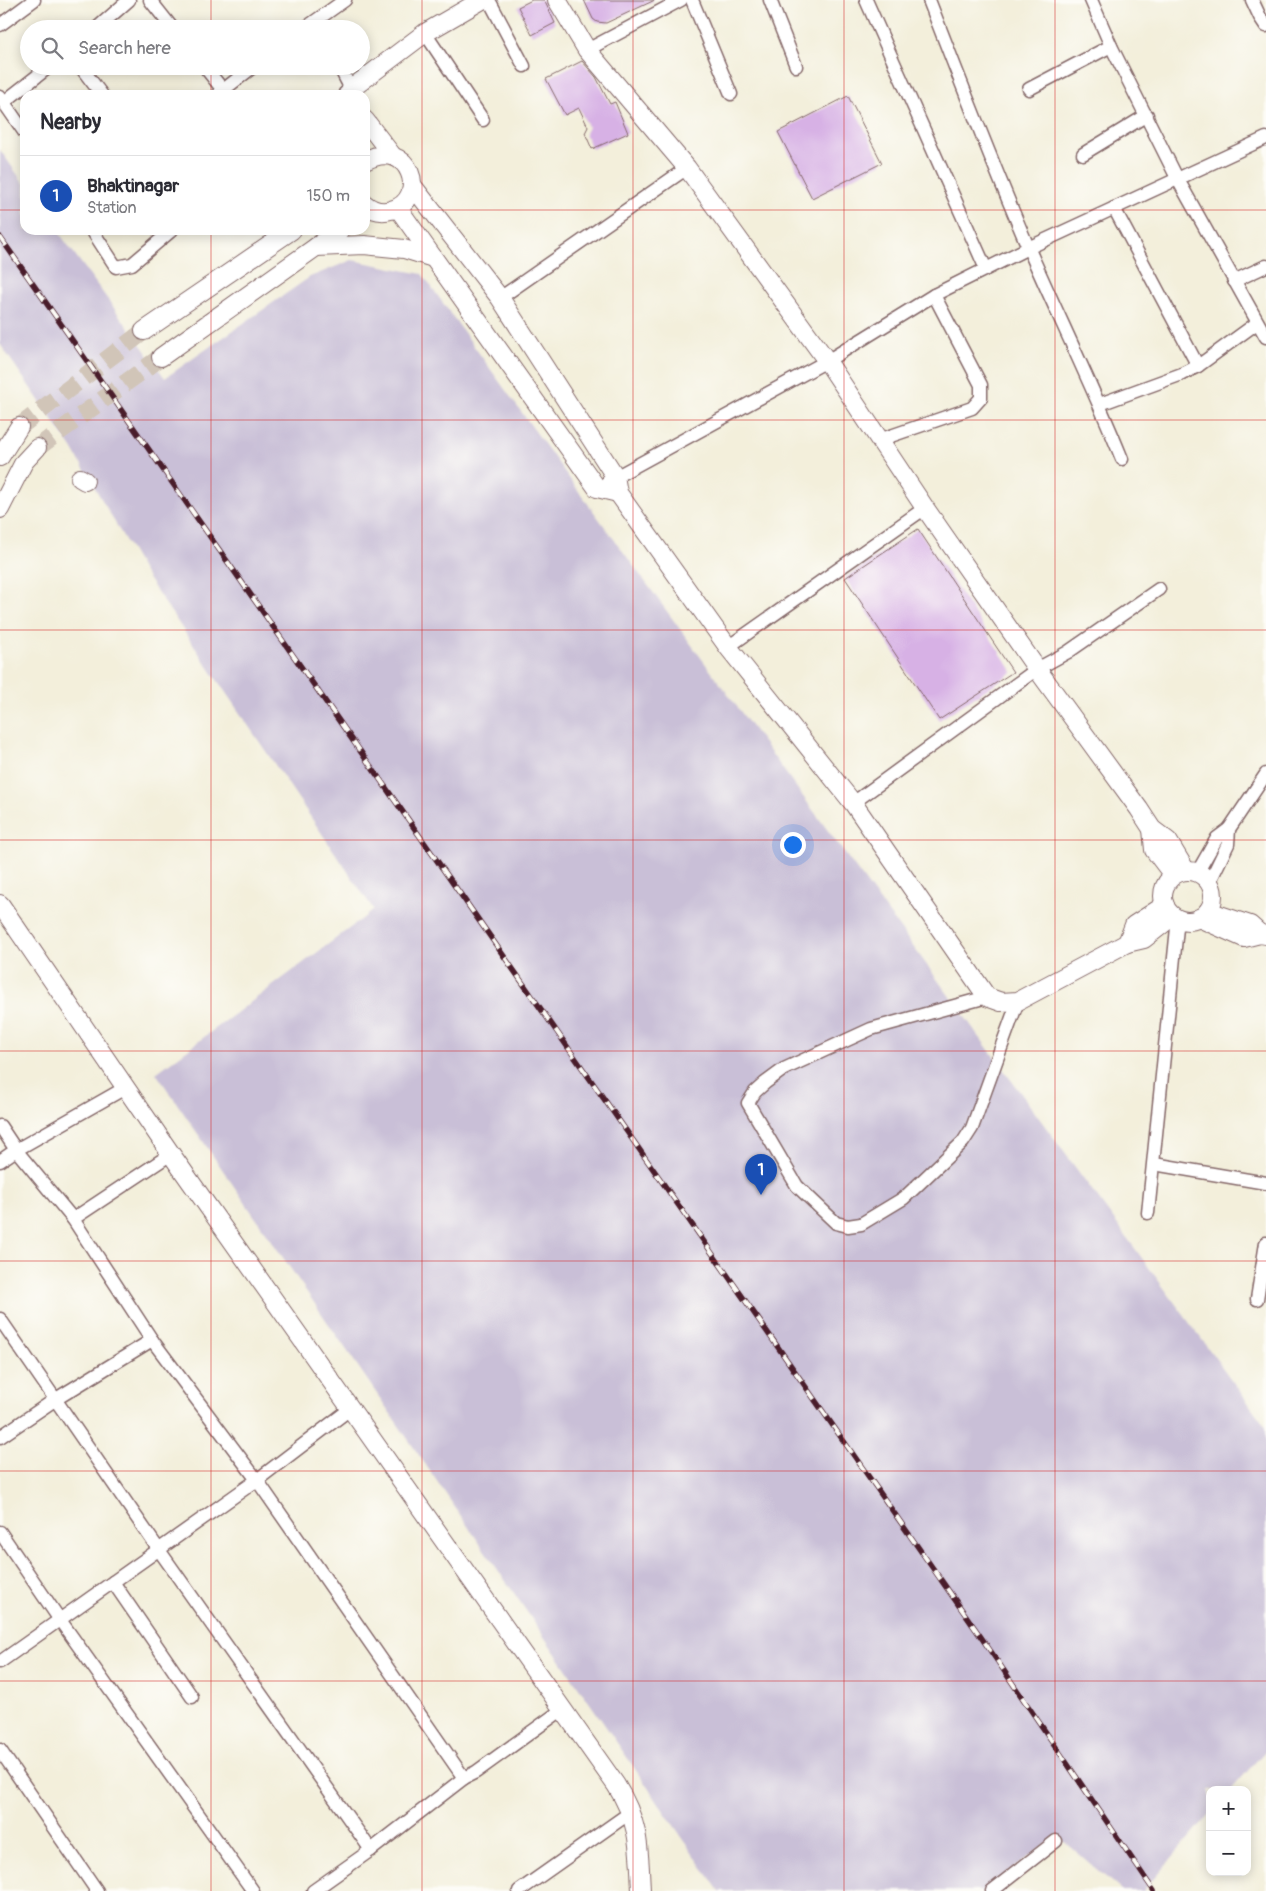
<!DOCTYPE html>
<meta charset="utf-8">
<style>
body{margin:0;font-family:Pangolin,sans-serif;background:#f2f2f3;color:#2b2b33}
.controls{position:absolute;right:15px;bottom:15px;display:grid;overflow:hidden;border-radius:10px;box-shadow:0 2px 12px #0003}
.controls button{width:45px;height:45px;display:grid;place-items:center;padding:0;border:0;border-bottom:1px solid #e1e1e2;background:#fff;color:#2b2b33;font:25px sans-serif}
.you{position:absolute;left:792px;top:844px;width:18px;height:18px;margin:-12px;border:4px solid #fff;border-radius:50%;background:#1a73e8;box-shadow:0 0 0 8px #1a73e833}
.badge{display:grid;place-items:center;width:32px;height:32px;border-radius:50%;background:#111827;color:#fff;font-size:16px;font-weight:700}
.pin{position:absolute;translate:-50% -41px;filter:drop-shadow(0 1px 2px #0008)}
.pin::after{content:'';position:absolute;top:26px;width:18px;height:15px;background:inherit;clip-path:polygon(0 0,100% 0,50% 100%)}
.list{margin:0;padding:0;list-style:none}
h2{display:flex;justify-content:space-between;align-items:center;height:65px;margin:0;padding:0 20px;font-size:21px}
h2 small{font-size:16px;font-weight:400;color:#7c7c81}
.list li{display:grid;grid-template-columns:32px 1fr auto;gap:15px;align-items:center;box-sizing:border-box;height:80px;padding:0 20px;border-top:1px solid #e1e1e2}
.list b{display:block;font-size:19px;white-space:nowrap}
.list p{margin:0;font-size:16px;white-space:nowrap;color:#7c7c81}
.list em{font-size:16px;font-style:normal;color:#7c7c81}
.icon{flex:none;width:28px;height:28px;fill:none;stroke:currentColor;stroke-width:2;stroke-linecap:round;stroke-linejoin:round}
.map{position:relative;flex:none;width:1266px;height:1891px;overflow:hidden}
.search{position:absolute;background:#fff;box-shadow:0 2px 12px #0003;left:20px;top:20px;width:350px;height:55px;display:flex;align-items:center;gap:12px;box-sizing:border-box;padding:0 18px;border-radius:28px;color:#7c7c81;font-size:19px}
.panel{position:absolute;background:#fff;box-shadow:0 2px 12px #0003;left:20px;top:90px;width:350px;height:145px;border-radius:15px}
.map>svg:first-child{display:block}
.industrial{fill:#c9bfd7}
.building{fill:#d7b1e5}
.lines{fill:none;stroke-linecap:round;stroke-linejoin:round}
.secondary-tunnel{stroke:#d1c5b8;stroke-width:18;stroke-dasharray:18 9;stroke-linecap:butt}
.street-casing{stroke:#856869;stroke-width:15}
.secondary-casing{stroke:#856869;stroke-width:20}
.street{stroke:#fff;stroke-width:12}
.secondary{stroke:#fff;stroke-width:18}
.rail-casing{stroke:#4a1f2b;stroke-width:5.5}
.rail{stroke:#fdfcf7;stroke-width:4;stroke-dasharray:11;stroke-linecap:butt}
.grid{fill:none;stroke:#d62828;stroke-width:1;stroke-opacity:0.55}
</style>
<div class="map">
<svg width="1266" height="1891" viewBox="0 0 1266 1891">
<rect width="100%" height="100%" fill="#fdfcf7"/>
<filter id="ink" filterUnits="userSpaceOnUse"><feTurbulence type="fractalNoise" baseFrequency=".02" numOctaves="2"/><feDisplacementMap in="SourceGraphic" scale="10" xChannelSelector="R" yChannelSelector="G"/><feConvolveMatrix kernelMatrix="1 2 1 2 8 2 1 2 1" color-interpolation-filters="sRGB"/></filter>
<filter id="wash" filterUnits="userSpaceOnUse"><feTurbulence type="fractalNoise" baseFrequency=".0096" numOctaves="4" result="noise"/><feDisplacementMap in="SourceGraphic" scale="20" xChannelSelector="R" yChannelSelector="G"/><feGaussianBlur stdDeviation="1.12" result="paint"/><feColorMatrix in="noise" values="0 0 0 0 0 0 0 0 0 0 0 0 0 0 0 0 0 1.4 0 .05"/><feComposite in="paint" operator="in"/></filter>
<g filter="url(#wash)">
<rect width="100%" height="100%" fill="#f3efdb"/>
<path class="industrial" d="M0,150L25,185V230H57L165,378L310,277L352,260L422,274L558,463L1266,1427V1750L1231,1790H1210V1814L1143,1891H1122L1057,1835L984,1891H719L156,1073L374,910L143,571L72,448L0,344Z"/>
<g id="blocks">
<g class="building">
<path d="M532,0H544L555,23L532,35L518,7Z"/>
<path d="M584,0H655L606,23L597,22L593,19Z"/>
<path d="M582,61L596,77L610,104L615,102L628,133L592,149L585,133L588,127L579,108L565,115L546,79Z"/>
<path d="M848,96L882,163L812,198L778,132Z"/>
<path d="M918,529L1013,672L939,720L845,578Z"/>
</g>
</g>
</g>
<g filter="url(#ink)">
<use href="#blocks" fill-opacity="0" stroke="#856869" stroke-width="1"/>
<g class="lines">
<g class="secondary-tunnel">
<path d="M19,427L144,331"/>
<path d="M37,448L161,357"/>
</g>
<g class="street-casing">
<g id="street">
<path d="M150,0L173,29"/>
<path d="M489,0L524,66"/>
<path d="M692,0L731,94"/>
<path d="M770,0L796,66"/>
<path d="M866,0L986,269"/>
<path d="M929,0C961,83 993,165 1028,247C1059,318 1093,387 1122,459"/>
<path d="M1091,0L1111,46L1177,178L1266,337"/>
<path d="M1252,0L1260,17L1266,26"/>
<path d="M0,25L34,0"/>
<path d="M96,29L129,0"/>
<path d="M304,29L345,0"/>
<path d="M425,33L483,120"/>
<path d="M587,50L681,0"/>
<path d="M80,66L102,95"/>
<path d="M204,66L223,90"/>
<path d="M339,66L351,89L345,93"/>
<path d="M1029,89L1111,46"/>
<path d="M217,95L254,66"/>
<path d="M0,97L25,133"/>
<path d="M4,102L50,66"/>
<path d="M1083,154L1147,115"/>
<path d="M1114,208L1198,366"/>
<path d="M92,230L116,267L132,264L172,230"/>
<path d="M1234,281L1266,266"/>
<path d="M500,298L687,168"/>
<path d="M1100,404L1182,374L1198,366L1257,323"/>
<path d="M879,440L972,408L981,398V385L934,295"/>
<path d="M608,481L827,361L934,295L1028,248L1266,138"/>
<path d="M728,647L925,508"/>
<path d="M853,803L1037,669L1068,652L1159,589"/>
<path d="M1229,829L1266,774"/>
<path d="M1197,873L1217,838L1229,829L1228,844L1209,883"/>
<path d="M987,997L871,1029L784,1069L765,1083L755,1092L748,1103L797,1186L836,1223L848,1226L861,1224L904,1198L963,1142L972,1128L1018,1001"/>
<path d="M0,1126L16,1150L73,1219L152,1340L257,1480L464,1778"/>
<path d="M0,1161L16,1150L125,1088"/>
<path d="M1154,1164L1266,1183"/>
<path d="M1148,1213L1178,918"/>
<path d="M73,1219L171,1154"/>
<path d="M1257,1299L1266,1243"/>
<path d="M0,1319L159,1550L371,1850"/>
<path d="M0,1437L56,1399L152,1340"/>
<path d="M0,1532L60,1620L253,1891"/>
<path d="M113,1582L192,1697"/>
<path d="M0,1662L257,1480L350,1409"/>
<path d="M0,1750L97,1891"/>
<path d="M313,1891L371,1850L464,1778L476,1772L563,1709"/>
<path d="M519,1891L631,1812"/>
<path d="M992,1891L1056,1841"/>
</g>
</g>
<g class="secondary-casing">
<g id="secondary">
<path d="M557,0L587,50L687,168L827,361L925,508L1037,669L1139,809L1152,829L1168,841L1186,871"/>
<path d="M351,95V89L425,33L482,0"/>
<path d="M365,120L392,155"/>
<path d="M365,161C409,136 431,199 391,210C381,213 372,210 365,204"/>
<path d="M412,185L500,298L615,476L618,493L728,647L853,803L987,997L1001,1002L1018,1001L1127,943L1144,939L1173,916"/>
<path d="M398,208L597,488L618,493"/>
<path d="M316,247L364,245L404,249L433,258"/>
<path d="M144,331L292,230"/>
<path d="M161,357L340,230"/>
<path d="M0,457L19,427"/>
<path d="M80,478L85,481"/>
<path d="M0,509L24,462L37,448"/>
<path d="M1152,829L1154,850L1173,875"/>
<circle cx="1188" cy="896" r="25"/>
<path d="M0,904L171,1154L616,1785C640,1823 639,1848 641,1891"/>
<path d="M1208,911L1250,925L1260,934"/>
<path d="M1199,918L1244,938L1260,934L1266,935"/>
<path d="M1127,943L1134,925L1165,905"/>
</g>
</g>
<use href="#street" class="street"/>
<use href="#secondary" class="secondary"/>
<g class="rail-casing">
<path id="rail" d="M0,237L981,1637L1154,1891"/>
</g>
<use href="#rail" class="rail"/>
</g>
</g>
<path class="grid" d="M211,0V29M422,0V1891M633,0V1891M844,0V1891M1055,0V1891M211,66V95M0,210H25M365,210H1266M211,230V1891M0,420H1266M0,630H1266M0,840H1266M0,1051H1266M0,1261H1266M0,1471H1266M0,1681H1266"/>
</svg>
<div class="controls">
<button>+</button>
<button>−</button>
</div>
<div class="you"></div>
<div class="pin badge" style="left:761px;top:1195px;background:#1a4fb4">1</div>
<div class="search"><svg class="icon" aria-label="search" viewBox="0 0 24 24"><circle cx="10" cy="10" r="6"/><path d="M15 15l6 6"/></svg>Search here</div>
<section class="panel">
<h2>Nearby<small></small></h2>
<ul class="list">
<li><span class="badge" style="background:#1a4fb4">1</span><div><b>Bhaktinagar</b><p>Station</p></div><em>150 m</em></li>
</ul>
</section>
</div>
